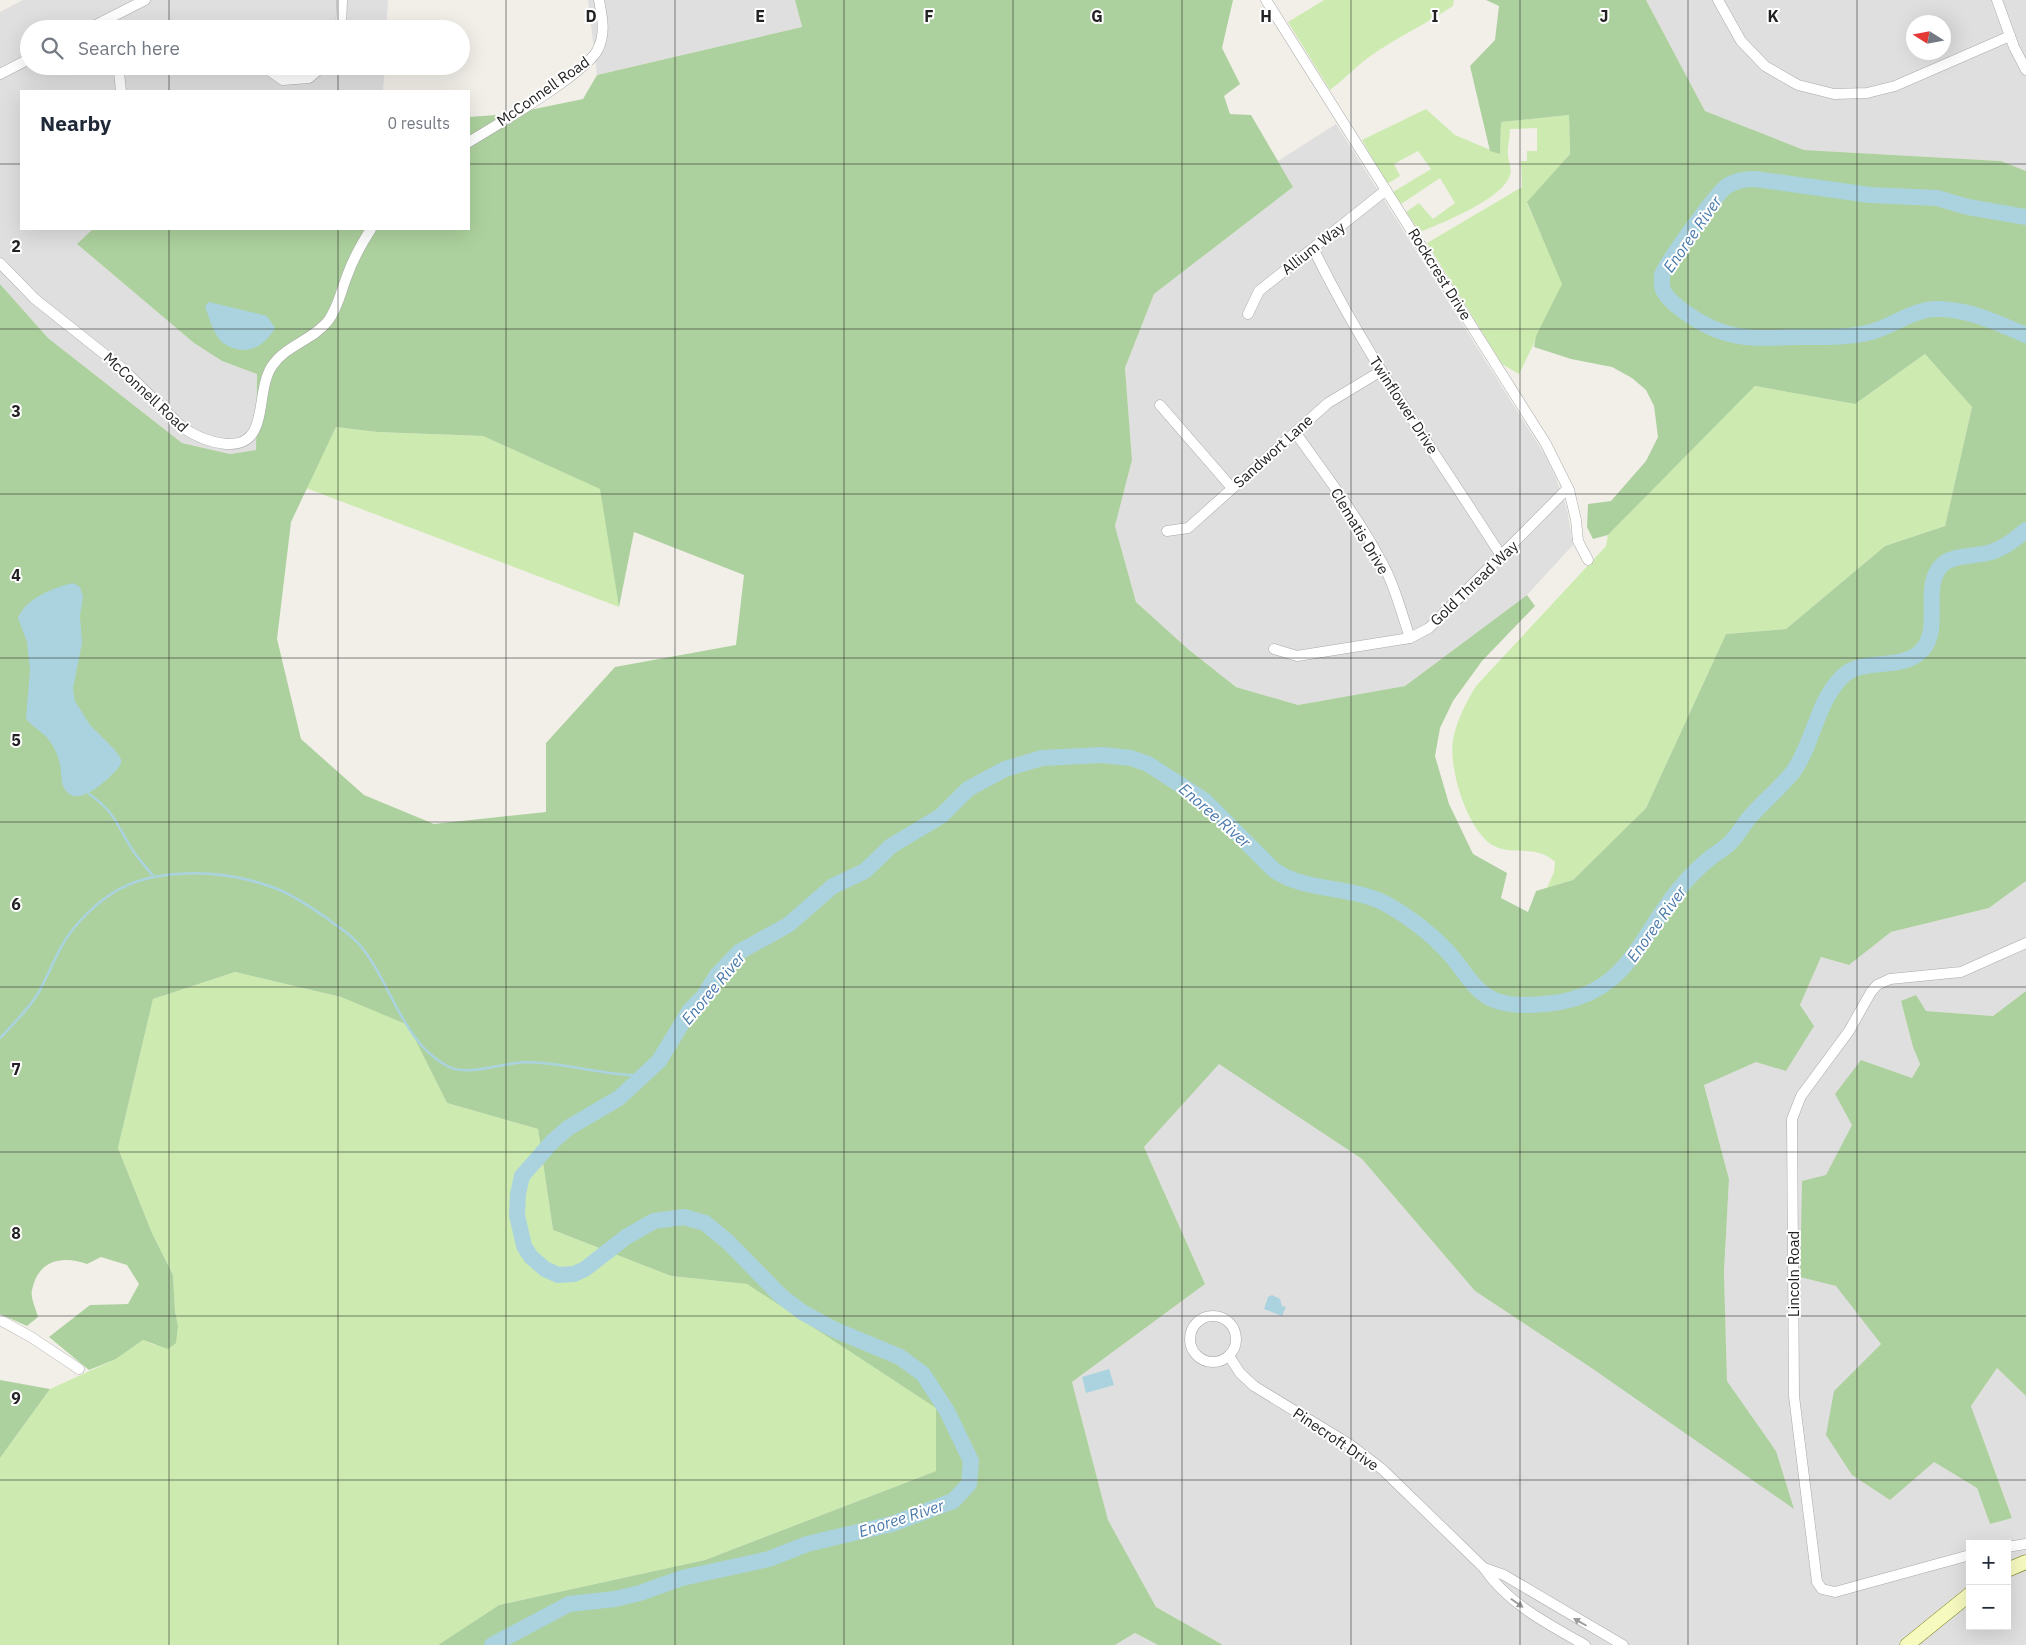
<!DOCTYPE html>
<meta charset="utf-8">
<style>
body{margin:0;font-family:"IBM Plex Sans",sans-serif;background:#f2f2f3;color:#1f2937}
.controls{position:absolute;right:15px;bottom:15px;display:grid;overflow:hidden;border-radius:0px;box-shadow:0 5px 20px #0002}
.controls button{width:45px;height:45px;display:grid;place-items:center;padding:0;border:0;border-bottom:1px solid #e0e1e3;background:#fff;color:#1f2937;font:25px sans-serif}
.compass{position:absolute;left:1906px;top:15px;width:45px;height:45px;border-radius:50%;background:#fff;box-shadow:0 5px 20px #0002;rotate:281deg}
.list{margin:0;padding:0;list-style:none}
h2{display:flex;justify-content:space-between;align-items:center;height:65px;margin:0;padding:0 20px;font-size:21px}
h2 small{font-size:16px;font-weight:400;color:#747a83}
.icon{flex:none;width:28px;height:28px;fill:none;stroke:currentColor;stroke-width:2;stroke-linecap:round;stroke-linejoin:round}
.map{position:relative;flex:none;width:2026px;height:1645px;overflow:hidden}
.search{position:absolute;background:#fff;box-shadow:0 5px 20px #0002;left:20px;top:20px;width:450px;height:55px;display:flex;align-items:center;gap:12px;box-sizing:border-box;padding:0 18px;border-radius:28px;color:#747a83;font-size:19px}
.panel{position:absolute;background:#fff;box-shadow:0 5px 20px #0002;left:20px;top:90px;width:450px;height:140px;border-radius:0px}
.map>svg:first-child{display:block}
.residential{fill:#e0dfdf;fill-rule:evenodd}
.grass{fill:#cdebb0}
.forest{fill:#add19e;fill-rule:evenodd}
.water{fill:#aad3df}
.lines{fill:none;stroke-linecap:round;stroke-linejoin:round}
.stream{stroke:#aad3df;stroke-width:2.5}
.river{stroke:#aad3df;stroke-width:16}
.street-casing{stroke:#a9a9a9;stroke-width:11}
.secondary-casing{stroke:#707d05;stroke-width:15}
.street{stroke:#fff;stroke-width:10}
.secondary{stroke:#f7fabf;stroke-width:14}
.oneway{fill:#9c9c9c}
.grid{fill:none;stroke:#222;stroke-width:1;stroke-opacity:0.55}
.labels{text-anchor:middle;dominant-baseline:central;stroke-width:4;stroke-linejoin:round;paint-order:stroke}
.street-label{font-size:15px;fill:#222;stroke:#fff}
.water-label{font-size:16px;font-style:italic;fill:#4a7aab;stroke:#fff}
.grid-label{font-size:16px;text-anchor:middle;font-weight:bold;fill:#222;stroke:#fff;stroke-width:4;stroke-linejoin:round;paint-order:stroke}
</style>
<div class="map">
<svg width="2026" height="1645" viewBox="0 0 2026 1645">
<rect width="100%" height="100%" fill="#f2efe9"/>
<g class="residential">
<path d="M23,0H388L386,29H29V66H385L383,91H21V229H93L78,245L194,343L222,361L257,374L256,450L230,454L182,443L48,338L0,284V12Z"/>
<path d="M588,0H795L802,27L597,75Z"/>
<path d="M1646,0H2026V171L2001,161L1804,150L1705,111ZM1914,22H1944V52H1914Z"/>
<path d="M1336,124L1545,455L1556,478L1567,509L1573,545L1527,595L1405,686L1298,705L1236,687L1188,649L1136,602L1115,526L1132,460L1125,368L1154,294L1293,187L1278,161Z"/>
<path d="M2026,881V991L1993,1016L1926,1011L1901,1001L1913,1047L1920,1063L1912,1078L1861,1060L1852,1125L1826,1176L1800,1277L1836,1285L1881,1344L1834,1391L1934,1462L1977,1488L1990,1524L2012,1517L1971,1406L1997,1368L2026,1396V1645H1223L1156,1607L1108,1520L1072,1382L1205,1284L1144,1147L1219,1063L1362,1159L1475,1291L1593,1369L1776,1451L1727,1381L1724,1272L1729,1179L1704,1084L1756,1062L1800,1005L1821,957L1849,965L1891,932L1989,908ZM1970,1544H2007V1626H1970Z"/>
<path d="M1135,1633L1158,1645H1115Z"/>
</g>
<g class="grass">
<path d="M1324,0H1454L1453,6C1425,25 1395,38 1369,57C1355,67 1344,80 1330,90L1288,22Z"/>
<path d="M1426,109L1455,135L1500,154L1501,122L1569,115L1570,154L1527,203L1563,284L1519,374L1502,364L1427,243L1522,187L1521,161H1527V151H1537V128L1510,129C1510,138 1507,148 1508,156C1509,163 1512,169 1510,175C1503,199 1442,223 1420,232L1406,212L1419,203L1433,219L1455,203L1440,178L1401,204L1393,192L1431,169L1418,151L1394,164L1400,176L1387,184L1362,140Z"/>
<path d="M1925,354L1972,407L1945,526L1885,546L1786,629L1726,634L1646,808L1573,880L1547,888L1554,872L1555,862C1537,844 1514,856 1494,846C1467,832 1446,763 1454,735C1458,718 1467,701 1476,686L1606,546L1608,535L1755,386L1855,404Z"/>
<path d="M336,427L377,432L483,436L601,489L619,607L306,488Z"/>
<path d="M235,972L341,997L409,1025L447,1103L538,1129L553,1230L671,1276L747,1284L937,1408L936,1471L705,1560L499,1605L438,1645H0V1458L50,1389L116,1359L143,1340L155,1345L178,1326L175,1311L173,1275L152,1233L118,1148L153,999Z"/>
</g>
<g class="forest">
<path d="M795,0H1233L1222,48L1240,84L1224,96L1230,114L1251,115L1293,187L1154,294L1125,368L1132,460L1115,526L1136,602L1188,649L1236,687L1298,705L1405,686L1527,595L1535,606L1482,661L1453,701L1440,728L1435,756L1449,804L1473,854L1507,873L1501,898L1528,912L1536,891L1573,880L1646,808L1726,634L1786,629L1885,546L1945,526L1972,407L1925,354L1855,404L1755,386L1608,535L1593,539L1587,527L1588,504L1611,501L1646,461L1658,437L1654,406L1646,390L1632,378L1612,367L1571,359L1534,347L1536,336L1562,284L1527,202L1570,154L1569,115L1501,122L1500,154L1490,151L1470,66L1495,40L1499,6L1486,0H1646L1705,111L1804,150L2001,161L2026,171V881L1989,908L1891,932L1849,965L1821,957L1800,1005L1814,1026L1786,1071L1756,1062L1704,1085L1729,1179L1724,1272L1727,1381L1776,1451L1794,1509L1593,1369L1475,1291L1362,1159L1219,1064L1144,1147L1205,1284L1072,1382L1108,1520L1156,1607L1223,1645H1158L1135,1633L1115,1645H438L499,1605L705,1560L936,1471V1408L747,1284L671,1276L553,1230L538,1129L447,1103L408,1025L341,997L235,972L153,999L118,1148L152,1233L173,1275L175,1311L178,1326L176,1343L168,1349L143,1340L116,1359L89,1370L49,1337L90,1305L128,1304L139,1284L127,1265L101,1257L87,1264C62,1255 38,1260 32,1290C30,1297 36,1309 38,1317L27,1326L0,1314V284L48,338L182,443L230,454L256,450L257,374L222,361L194,343L77,244L93,229H469V117L510,114L583,99L597,75L802,27ZM336,427L377,432L483,436L600,489L619,607L634,532L744,575L736,645L615,667L546,743V812L434,824L364,795L301,739L277,639L291,522Z"/>
<path d="M2026,991V1396L1997,1368L1971,1406L2012,1518L1990,1524L1977,1488L1934,1462L1890,1500L1852,1475L1826,1435L1834,1391L1881,1344L1836,1286L1800,1277L1802,1181L1826,1175L1852,1125L1835,1094L1861,1060L1912,1078L1920,1064L1913,1047L1901,1001L1916,995L1926,1011L1993,1016Z"/>
<path d="M0,1380L50,1389L0,1458Z"/>
</g>
<g class="water">
<path d="M209,302L267,316L275,328C264,348 243,358 222,342C213,334 209,317 205,306Z"/>
<path d="M73,583L80,587L83,597L80,616L82,643L73,688L75,701L90,725L115,750L121,759V764C114,775 79,809 66,791C60,784 62,773 60,765C59,758 55,749 51,743C45,733 34,728 26,719L30,670L27,642L18,618C26,598 53,588 73,583Z"/>
<path d="M1272,1295L1280,1299L1282,1306L1286,1307L1282,1316L1264,1309L1268,1297Z"/>
<path d="M1109,1369L1114,1385L1086,1393L1082,1377Z"/>
</g>
<g class="lines">
<g class="stream">
<path d="M89,794C117,813 117,827 134,852C139,860 147,868 153,876"/>
<path d="M0,1038C13,1024 27,1011 37,995C47,979 53,960 63,944C72,928 89,910 104,899C147,865 222,869 272,887C292,894 310,907 328,919C338,927 350,934 359,944C392,983 401,1042 449,1067C467,1076 504,1063 525,1062C566,1062 605,1077 646,1075"/>
</g>
<g class="river">
<path d="M2026,217L1968,207L1937,198L1870,195L1755,179C1745,179 1736,180 1727,186C1718,191 1664,266 1662,275C1662,278 1662,283 1662,286C1664,301 1697,321 1710,327C1741,342 1767,337 1799,337C1823,337 1848,338 1871,332C1893,326 1912,310 1935,309C1967,308 1997,323 2026,335"/>
<path d="M492,1645L569,1604L615,1599L640,1593L682,1578L769,1559L807,1544L892,1524L953,1501L969,1484L971,1461L947,1411L923,1374L900,1357L833,1329L802,1312L781,1296L728,1242L705,1223L684,1217L654,1221L626,1237L585,1269L574,1274L558,1275L545,1269L531,1257L524,1246L517,1215L518,1194L522,1176L552,1142L568,1128L619,1098L659,1061L690,1010L703,997L717,975L739,952L788,925L833,886L865,871L891,846L941,816L968,789L1005,769L1042,758L1102,755L1131,758L1148,764L1204,800L1274,870C1307,893 1353,885 1388,905C1409,917 1430,933 1446,950C1463,967 1473,993 1497,1001C1515,1007 1535,1005 1554,1003C1629,992 1638,938 1680,888C1688,878 1699,867 1710,858C1716,853 1724,849 1730,843C1738,835 1743,825 1749,818C1763,802 1780,788 1793,772C1813,744 1816,705 1840,679C1860,656 1895,671 1918,654C1945,633 1920,589 1941,566C1952,554 1976,557 1991,552C2005,548 2016,539 2026,530"/>
</g>
<g class="street-casing">
<g id="street">
<path d="M1266,0L1546,444L1569,490L1576,520L1578,541L1588,560"/>
<path d="M1718,0L1741,41L1765,66L1798,85L1834,94L1867,93L1895,86L2010,36"/>
<path d="M1997,0L2014,47L2026,70"/>
<path d="M88,29L145,0"/>
<path d="M341,29L342,0"/>
<path d="M116,66L119,72L121,91"/>
<path d="M264,67L283,80L309,78L323,66"/>
<path d="M0,74L29,59"/>
<path d="M469,142C495,126 588,72 598,49C606,32 602,17 599,0"/>
<path d="M1313,248C1366,357 1437,455 1502,557"/>
<path d="M0,263L35,299L122,368L181,426C194,436 209,442 226,444C271,447 254,393 272,366C286,345 313,340 328,321C338,308 341,291 347,276C353,259 362,243 371,229"/>
<path d="M1248,314L1259,291L1386,190"/>
<path d="M1160,405L1232,488"/>
<path d="M1295,432C1324,473 1356,514 1380,559C1394,583 1401,611 1410,638"/>
<path d="M1167,531L1188,528L1328,403L1381,371"/>
<path d="M1274,649L1297,656L1410,638L1429,628L1568,488"/>
<circle cx="1213" cy="1339" r="23"/>
<path d="M0,1320L31,1337L79,1369"/>
<path d="M1229,1356L1240,1373L1254,1386L1349,1444L1382,1469L1484,1568C1508,1604 1548,1624 1585,1645"/>
<path d="M2007,1547L2026,1544"/>
<path d="M1970,1555L1835,1592L1822,1589L1817,1582L1794,1396L1792,1119L1801,1096L1849,1031L1871,992L1877,985L1890,979L1961,972L2026,943"/>
<path d="M1484,1568L1504,1575L1623,1645"/>
</g>
</g>
<g class="secondary-casing">
<g id="secondary">
<path d="M2007,1570L2026,1562"/>
<path d="M1907,1645L1970,1594"/>
</g>
</g>
<use href="#street" class="street"/>
<use href="#secondary" class="secondary"/>
</g>
<defs><path id="oneway-solid" d="M-6-.8H1V-3.2L6.5 0L1 3.2V.8H-6Z" transform="scale(1.25)"/></defs>
<g class="oneway">
<use href="#oneway-solid" transform="translate(1517 1603) rotate(35)"/>
<use href="#oneway-solid" transform="translate(1580 1622) rotate(-150)"/>
</g>
<path class="grid" d="M169,0V29M338,0V29M506,0V1645M675,0V1645M844,0V1645M1013,0V1645M1182,0V1645M1351,0V1645M1520,0V1645M1688,0V1645M1857,0V1645M169,66V91M338,66V91M0,164H21M469,164H2026M169,229V1645M338,229V1645M0,329H2026M0,494H2026M0,658H2026M0,822H2026M0,987H2026M0,1152H2026M0,1316H2026M0,1480H2026"/>
<g class="labels">
<g class="street-label">
<text transform="translate(543 91) rotate(-35)">McConnell Road</text>
<text transform="translate(1313 248) rotate(-38)">Allium Way</text>
<text transform="translate(1440 274) rotate(58)">Rockcrest Drive</text>
<text transform="translate(146 392) rotate(43)">McConnell Road</text>
<text transform="translate(1404 405) rotate(57)">Twinflower Drive</text>
<text transform="translate(1273 451) rotate(-42)">Sandwort Lane</text>
<text transform="translate(1360 531) rotate(59)">Clematis Drive</text>
<text transform="translate(1474 583) rotate(-44)">Gold Thread Way</text>
<text transform="translate(1793 1274) rotate(-90)">Lincoln Road</text>
<text transform="translate(1336 1439) rotate(34)">Pinecroft Drive</text>
</g>
<g class="water-label">
<text transform="translate(1692 234) rotate(-55)">Enoree River</text>
<text transform="translate(1215 815) rotate(41)">Enoree River</text>
<text transform="translate(1656 924) rotate(-54)">Enoree River</text>
<text transform="translate(713 988) rotate(-50)">Enoree River</text>
<text transform="translate(901 1518) rotate(-18)">Enoree River</text>
</g>
</g>
<g class="grid-label">
<text x="591" y="22">D</text>
<text x="760" y="22">E</text>
<text x="929" y="22">F</text>
<text x="1097" y="22">G</text>
<text x="1266" y="22">H</text>
<text x="1435" y="22">I</text>
<text x="1604" y="22">J</text>
<text x="1773" y="22">K</text>
<text x="16" y="252">2</text>
<text x="16" y="417">3</text>
<text x="16" y="581">4</text>
<text x="16" y="746">5</text>
<text x="16" y="910">6</text>
<text x="16" y="1075">7</text>
<text x="16" y="1239">8</text>
<text x="16" y="1404">9</text>
</g>
</svg>
<div class="controls">
<button>+</button>
<button>−</button>
</div>
<svg class="compass" viewBox="-18 -18 36 36"><path d="M0-13l5 13h-10z" fill="#e53935"/><path d="M0 13l5-13h-10z" fill="#747a83"/></svg>
<div class="search"><svg class="icon" aria-label="search" viewBox="0 0 24 24"><circle cx="10" cy="10" r="6"/><path d="M15 15l6 6"/></svg>Search here</div>
<section class="panel">
<h2>Nearby<small>0 results</small></h2>
<ul class="list">
</ul>
</section>
</div>
